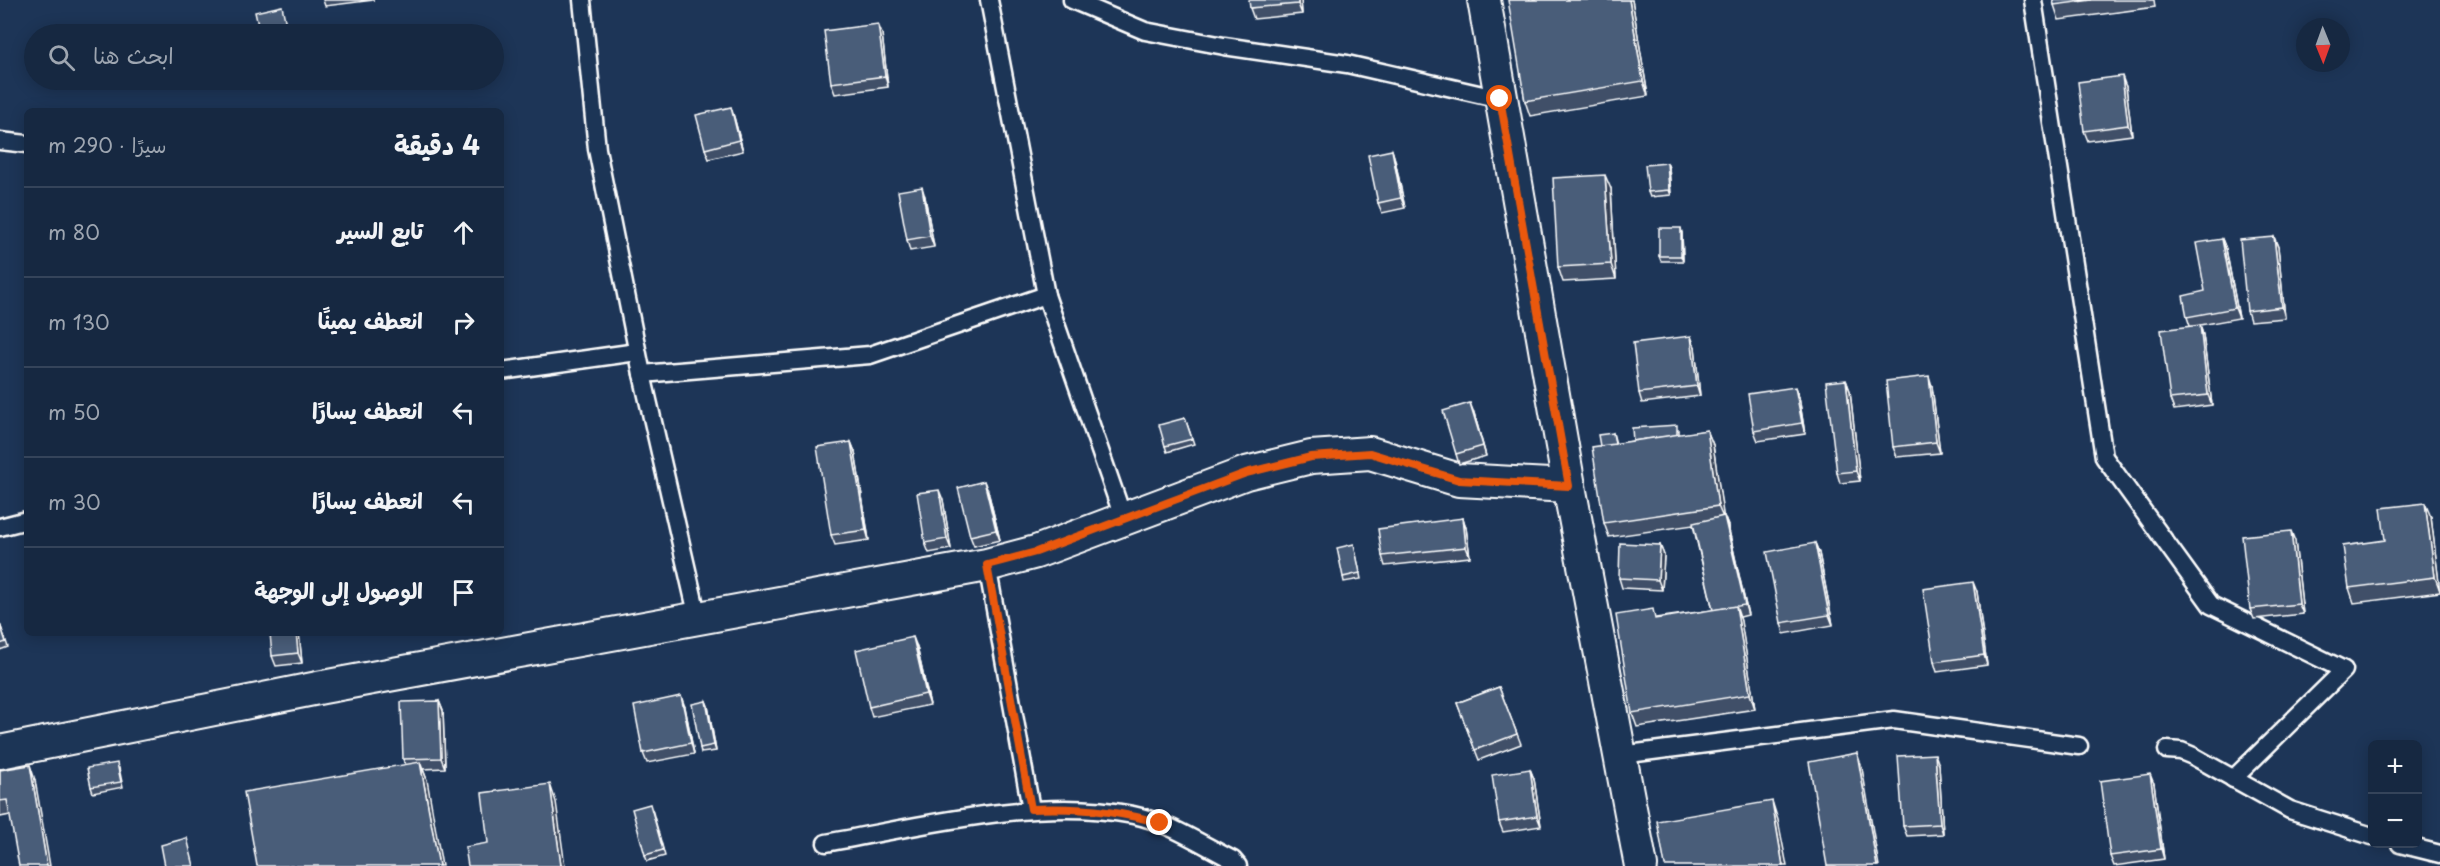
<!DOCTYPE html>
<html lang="ar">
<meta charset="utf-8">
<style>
body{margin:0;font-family:"Playpen Sans","Playpen Sans Arabic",sans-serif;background:#23344c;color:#f1f3f6;direction:rtl}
.controls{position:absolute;right:18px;bottom:18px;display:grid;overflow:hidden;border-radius:9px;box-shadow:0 3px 15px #0003}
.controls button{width:54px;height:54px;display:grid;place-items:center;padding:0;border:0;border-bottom:2px solid #35445a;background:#162841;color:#f1f3f6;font:30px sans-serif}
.compass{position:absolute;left:2296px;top:18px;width:54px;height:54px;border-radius:50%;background:#162841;box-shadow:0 3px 15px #0003;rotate:179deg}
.stop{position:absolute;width:18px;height:18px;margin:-14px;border:4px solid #ea580c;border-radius:50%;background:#fff}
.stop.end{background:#ea580c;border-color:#fff;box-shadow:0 2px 6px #0008}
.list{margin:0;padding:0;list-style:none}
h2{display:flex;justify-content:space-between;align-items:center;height:78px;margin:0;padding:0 24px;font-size:26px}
h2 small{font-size:20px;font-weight:400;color:#9ea6b1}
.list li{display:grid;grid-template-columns:39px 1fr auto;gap:18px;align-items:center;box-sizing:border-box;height:90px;padding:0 24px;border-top:2px solid #35445a}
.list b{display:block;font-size:22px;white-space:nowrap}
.list em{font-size:20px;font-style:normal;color:#9ea6b1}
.icon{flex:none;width:33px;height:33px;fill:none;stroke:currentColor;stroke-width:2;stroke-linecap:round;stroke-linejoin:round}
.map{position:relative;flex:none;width:2440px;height:866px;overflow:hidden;direction:ltr}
.search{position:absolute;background:#162841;box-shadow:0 3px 15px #0003;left:24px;top:24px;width:480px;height:66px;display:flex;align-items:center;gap:15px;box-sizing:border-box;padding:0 21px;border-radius:33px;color:#9ea6b1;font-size:22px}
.panel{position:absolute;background:#162841;box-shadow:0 3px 15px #0003;left:24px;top:108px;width:480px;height:528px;border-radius:9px;direction:rtl}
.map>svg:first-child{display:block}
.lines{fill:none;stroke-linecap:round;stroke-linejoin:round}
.service-casing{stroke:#fff;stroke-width:21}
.minor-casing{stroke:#fff;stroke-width:36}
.service{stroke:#1d3557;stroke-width:16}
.minor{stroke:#1d3557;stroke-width:32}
.wall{fill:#405068;stroke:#fff;stroke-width:1.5}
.shaded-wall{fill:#344155;stroke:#fff;stroke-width:1.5}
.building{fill:#4a5d79;stroke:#fff;stroke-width:1.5}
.route{stroke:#ea580c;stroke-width:8}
</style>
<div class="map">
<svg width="2440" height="866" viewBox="0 0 2440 866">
<rect width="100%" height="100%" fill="#1d3557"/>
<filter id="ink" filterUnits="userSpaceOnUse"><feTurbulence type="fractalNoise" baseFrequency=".0167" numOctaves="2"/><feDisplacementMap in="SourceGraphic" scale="12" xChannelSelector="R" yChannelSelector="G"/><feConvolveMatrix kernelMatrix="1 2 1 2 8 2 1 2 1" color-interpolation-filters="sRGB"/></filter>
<g filter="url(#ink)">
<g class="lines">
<g class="service-casing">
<g id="service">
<path d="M582,0L597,149L642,374L698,618"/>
<path d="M989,0L1046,295L1124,520"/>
<path d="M1072,0L1145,31L1224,46L1347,64L1500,99"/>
<path d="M2033,0L2104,457L2211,605L2344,670L2233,779"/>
<path d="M0,141L27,144"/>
<path d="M501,371L637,352"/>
<path d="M642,374L870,355L1046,295"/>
<path d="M0,527L27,520"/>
<path d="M987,565L1031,809"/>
<path d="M2167,750L2181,751L2193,756L2290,810L2372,836"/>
<path d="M1621,755L1894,720L2079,746"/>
<path d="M826,843C922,826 1037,796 1133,815C1168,822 1201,844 1233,860L1238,866"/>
<path d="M2400,844L2440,854"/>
</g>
</g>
<g class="minor-casing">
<g id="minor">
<path d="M1484,0L1569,486L1641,866"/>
<path d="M0,752L323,687L987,565L1036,552L1246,473L1311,457L1370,453L1459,480L1569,486"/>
</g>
</g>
<use href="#service" class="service"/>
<use href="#minor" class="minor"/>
</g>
<g class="wall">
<path d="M323,0H374L325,6Z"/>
<path d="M1301,0L1302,14L1254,19L1250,8Z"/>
<path d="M1510,0H1632L1648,96L1530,116L1525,101Z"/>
<path d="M2053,0H2154L2155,7L2059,20L2054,5Z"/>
<path d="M882,34L888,87L835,94L831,83Z"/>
<path d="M2126,87L2132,135L2088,141L2084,131Z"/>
<path d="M734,117L743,151L709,159L705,149Z"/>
<path d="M1392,150L1395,160L1405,208L1382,213L1378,203Z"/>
<path d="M1667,163L1669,168L1671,195L1650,197L1648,192Z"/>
<path d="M1611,189L1616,279L1563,282L1558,267Z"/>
<path d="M925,197L934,247L910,251L907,240Z"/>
<path d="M1682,233L1683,261H1661L1659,256Z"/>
<path d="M2274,237L2278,247L2285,318L2250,321L2247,311Z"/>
<path d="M2222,239L2226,249L2239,318L2200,325L2203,335L2212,405L2174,410L2170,399L2190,326L2187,317L2205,291Z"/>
<path d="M1695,347L1700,396L1642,403L1639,393Z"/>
<path d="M1846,380L1850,391L1860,481L1840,483L1837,473Z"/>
<path d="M1932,386L1940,453L1897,457L1893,447Z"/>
<path d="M1799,397L1805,434L1758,441L1754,431Z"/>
<path d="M1474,413L1486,456L1459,464L1456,454Z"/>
<path d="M1185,418L1194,444L1167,452L1165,446Z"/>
<path d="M1679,430V435L1707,430L1713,445L1723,516H1724L1728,526L1748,615L1740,617L1755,709L1637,727L1632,713L1656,618L1713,610L1693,525L1609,537L1604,523L1600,446L1613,433L1616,444L1633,441Z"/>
<path d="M851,442L855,452L869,540L835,545L831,535Z"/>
<path d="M988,491L1000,540L974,546L970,536Z"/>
<path d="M943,500L951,549L929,553L925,543Z"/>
<path d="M2431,517L2440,592L2354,603L2349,588L2385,540Z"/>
<path d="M1463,518L1466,528L1470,557L1385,566L1382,556Z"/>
<path d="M2295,541L2303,614L2254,619L2250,609Z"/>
<path d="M1815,543L1819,553L1833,625L1784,634L1781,623Z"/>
<path d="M1660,545L1664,555L1662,590L1622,588L1619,578Z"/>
<path d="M1355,550L1361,579L1344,582L1343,577Z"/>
<path d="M1977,592L1987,665L1937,672L1934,662Z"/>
<path d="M0,624L8,647L0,650Z"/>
<path d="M299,633L302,663L276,666L272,656Z"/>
<path d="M917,647L930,705L872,717L869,707Z"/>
<path d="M1499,687L1521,744L1479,760L1457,703Z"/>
<path d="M439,701L443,711L445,768L423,769L427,780L405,764L403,759Z"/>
<path d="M706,701L708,706L716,751L701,753L700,748Z"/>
<path d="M685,707L694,754L647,763L643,753Z"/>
<path d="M1939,765L1943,834L1907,836L1903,826Z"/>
<path d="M119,768L123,787L93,793L91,787Z"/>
<path d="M1530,769L1534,779L1541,826L1503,832L1499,822Z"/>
<path d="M0,770L35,780L10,815L0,817Z"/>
<path d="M2154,784L2164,859L2114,866L2110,856Z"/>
<path d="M652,809L665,856L647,861L645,855Z"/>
</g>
<g class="shaded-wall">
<path d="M1298,0H1301L1302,14L1298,4Z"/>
<path d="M1629,0H1632L1648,96L1643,81Z"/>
<path d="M878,24L882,34L888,87L885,76Z"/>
<path d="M2122,76L2126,87L2132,135L2128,125Z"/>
<path d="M731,107L734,117L743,151L739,140Z"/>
<path d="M1392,150L1395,160L1405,208L1401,198Z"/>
<path d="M1667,163L1669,168L1671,195L1669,190Z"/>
<path d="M1605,175L1611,189L1616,279L1611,264Z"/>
<path d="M922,187L925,197L934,247L930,236Z"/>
<path d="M1681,228L1682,233L1683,261L1681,256Z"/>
<path d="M2274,237L2278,247L2285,318L2282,307Z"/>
<path d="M2222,239L2226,249L2239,318L2235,308Z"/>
<path d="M2200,325L2203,335L2212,405L2208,395Z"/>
<path d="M1691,336L1695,347L1700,396L1697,386Z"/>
<path d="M1929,376L1932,386L1940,453L1936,442Z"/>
<path d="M1846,380L1850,391L1860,481L1856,471Z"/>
<path d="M1795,387L1799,397L1805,434L1802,423Z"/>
<path d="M1470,403L1474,413L1486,456L1483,446Z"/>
<path d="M1707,430L1713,445L1724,520L1718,506Z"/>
<path d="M851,442L855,452L869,540L866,530Z"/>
<path d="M984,481L988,491L1000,540L996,530Z"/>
<path d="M939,490L943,500L951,549L947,539Z"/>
<path d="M2425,503L2431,517L2440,591L2435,577Z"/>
<path d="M1724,516L1728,526L1748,615L1745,605Z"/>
<path d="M1463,518L1466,528L1470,557L1466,547Z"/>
<path d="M2291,531L2295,541L2303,614L2299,604Z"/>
<path d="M1815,543L1819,553L1833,625L1829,615Z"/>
<path d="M1660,545L1664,555L1662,590L1658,580Z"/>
<path d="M1973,582L1977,592L1987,665L1984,655Z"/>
<path d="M1736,606L1741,621L1755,709L1750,694Z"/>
<path d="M296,633H299L302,663L298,653Z"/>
<path d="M913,637L917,647L930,705L926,694Z"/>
<path d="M681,696L685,707L694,754L691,743Z"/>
<path d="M439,701L443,711L445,768L441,758Z"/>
<path d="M706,701L708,706L716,751L714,745Z"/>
<path d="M1857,753L1862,768L1879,866H1877Z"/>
<path d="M1935,754L1939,765L1943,834L1940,824Z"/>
<path d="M420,762L427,780L442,866H439Z"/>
<path d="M30,765L35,780L50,866H47Z"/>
<path d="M1530,769L1534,779L1541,826L1537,816Z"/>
<path d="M2150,774L2154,784L2164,859L2161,849Z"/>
<path d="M550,784L556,802L565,866H561Z"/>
<path d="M1772,801L1778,820L1787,866H1783Z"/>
</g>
<g class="building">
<path d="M1249,0H1298V4L1250,8Z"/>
<path d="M1508,0H1629L1643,81L1525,101Z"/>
<path d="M2053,0H2092L2054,5Z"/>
<path d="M282,6L288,34H260L255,12Z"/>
<path d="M878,24L885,76L831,83L824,31Z"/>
<path d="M2122,76L2128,125L2084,131L2078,82Z"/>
<path d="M731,107L739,140L705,149L696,115Z"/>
<path d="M1392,150L1401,198L1378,203L1368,155Z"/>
<path d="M1667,163L1669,190L1648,192L1645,165Z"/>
<path d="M1605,175L1611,264L1558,267L1553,178Z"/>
<path d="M922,187L930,236L907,240L898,191Z"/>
<rect x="1659" y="228" width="22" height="28"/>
<path d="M2274,237L2282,307L2247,311L2240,240Z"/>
<path d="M2222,239L2235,308L2187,317L2183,296L2205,291L2196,243Z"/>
<path d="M2200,325L2208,395L2170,399L2161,330Z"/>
<path d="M1691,336L1697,386L1639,393L1633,343Z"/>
<path d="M1929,376L1936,442L1893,447L1886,381Z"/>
<path d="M1846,380L1856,471L1837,473L1826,382Z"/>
<path d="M1795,387L1802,423L1754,431L1748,394Z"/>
<path d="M1470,403L1483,446L1456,454L1443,411Z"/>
<path d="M1185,418L1192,439L1165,446L1159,425Z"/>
<path d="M1677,425V435L1633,441L1632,428Z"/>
<path d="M1707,430L1718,506L1604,523L1592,447Z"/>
<path d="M1613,433L1615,444L1600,446L1598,435Z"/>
<path d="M851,442L866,530L831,535L817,447Z"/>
<path d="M984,481L996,530L970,536L958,488Z"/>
<path d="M939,490L947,539L925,543L917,493Z"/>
<path d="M2425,503L2435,577L2349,588L2343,546L2385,540L2381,508Z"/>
<path d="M1724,516L1745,605L1713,610L1693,523Z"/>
<path d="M1463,518L1466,547L1382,556L1378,529Z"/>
<path d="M2291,531L2299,604L2250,609L2242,536Z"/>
<path d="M1620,543L1660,545L1658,580L1619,578Z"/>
<path d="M1815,543L1829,615L1781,623L1767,552Z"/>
<path d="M1354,544L1360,573L1343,577L1337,548Z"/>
<path d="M1973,582L1984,655L1934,662L1923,589Z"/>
<path d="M1736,606L1750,694L1632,713L1616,615L1653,609L1655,619Z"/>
<path d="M0,624L6,642L0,644Z"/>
<path d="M270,633H296L298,653L272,656Z"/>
<path d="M913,637L926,694L869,707L856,650Z"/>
<path d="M1499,687L1517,734L1475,750L1457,703Z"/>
<path d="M681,696L691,743L643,753L634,706Z"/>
<path d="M439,701L441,758L403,759L401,702Z"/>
<path d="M706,701L714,745L700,748L692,704Z"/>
<path d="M1857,753L1877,866H1827L1809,762Z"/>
<path d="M1935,754L1940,824L1903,826L1898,756Z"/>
<path d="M420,762L439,866H257L244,792Z"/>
<path d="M117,763L121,782L91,787L87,768Z"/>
<path d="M30,765L47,866H19L7,800L0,801V770Z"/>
<path d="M1530,769L1537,816L1499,822L1492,775Z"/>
<path d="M2150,774L2161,849L2110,856L2100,781Z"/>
<path d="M550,784L561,866H468L465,847L488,843L482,793Z"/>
<path d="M1772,801L1783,866H1665L1657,821Z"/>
<path d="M650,804L663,850L645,855L632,809Z"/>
<path d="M187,838L194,866H165L161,845Z"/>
</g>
</g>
<g class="lines" filter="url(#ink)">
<path class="route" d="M1160,823C1119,811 1074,807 1031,809L987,565L1036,552L1246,473L1311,457L1370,453L1459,480L1569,486L1500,99"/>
</g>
</svg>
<div class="controls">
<button>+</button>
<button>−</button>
</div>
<svg class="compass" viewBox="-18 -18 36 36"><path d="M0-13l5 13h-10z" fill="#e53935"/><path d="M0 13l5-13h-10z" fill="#9ea6b1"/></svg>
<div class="stop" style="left:1500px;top:99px"></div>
<div class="stop end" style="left:1160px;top:823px"></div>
<div class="search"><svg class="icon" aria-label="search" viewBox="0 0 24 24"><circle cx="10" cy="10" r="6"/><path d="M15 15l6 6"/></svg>ابحث هنا</div>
<section class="panel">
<h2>4 دقيقة<small>سيرًا · 290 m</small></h2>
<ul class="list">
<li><svg class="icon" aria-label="ahead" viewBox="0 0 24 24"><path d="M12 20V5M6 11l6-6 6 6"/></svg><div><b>تابع السير</b></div><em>80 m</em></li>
<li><svg class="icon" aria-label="right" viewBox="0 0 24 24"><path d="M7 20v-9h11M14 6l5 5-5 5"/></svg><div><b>انعطف يمينًا</b></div><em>130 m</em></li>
<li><svg class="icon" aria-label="left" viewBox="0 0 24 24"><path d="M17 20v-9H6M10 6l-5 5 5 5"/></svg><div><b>انعطف يسارًا</b></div><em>50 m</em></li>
<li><svg class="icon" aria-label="left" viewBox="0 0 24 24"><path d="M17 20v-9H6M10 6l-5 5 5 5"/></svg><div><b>انعطف يسارًا</b></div><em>30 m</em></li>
<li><svg class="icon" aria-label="arrive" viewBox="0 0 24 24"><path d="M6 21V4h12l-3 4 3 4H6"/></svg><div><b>الوصول إلى الوجهة</b></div></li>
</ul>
</section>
</div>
